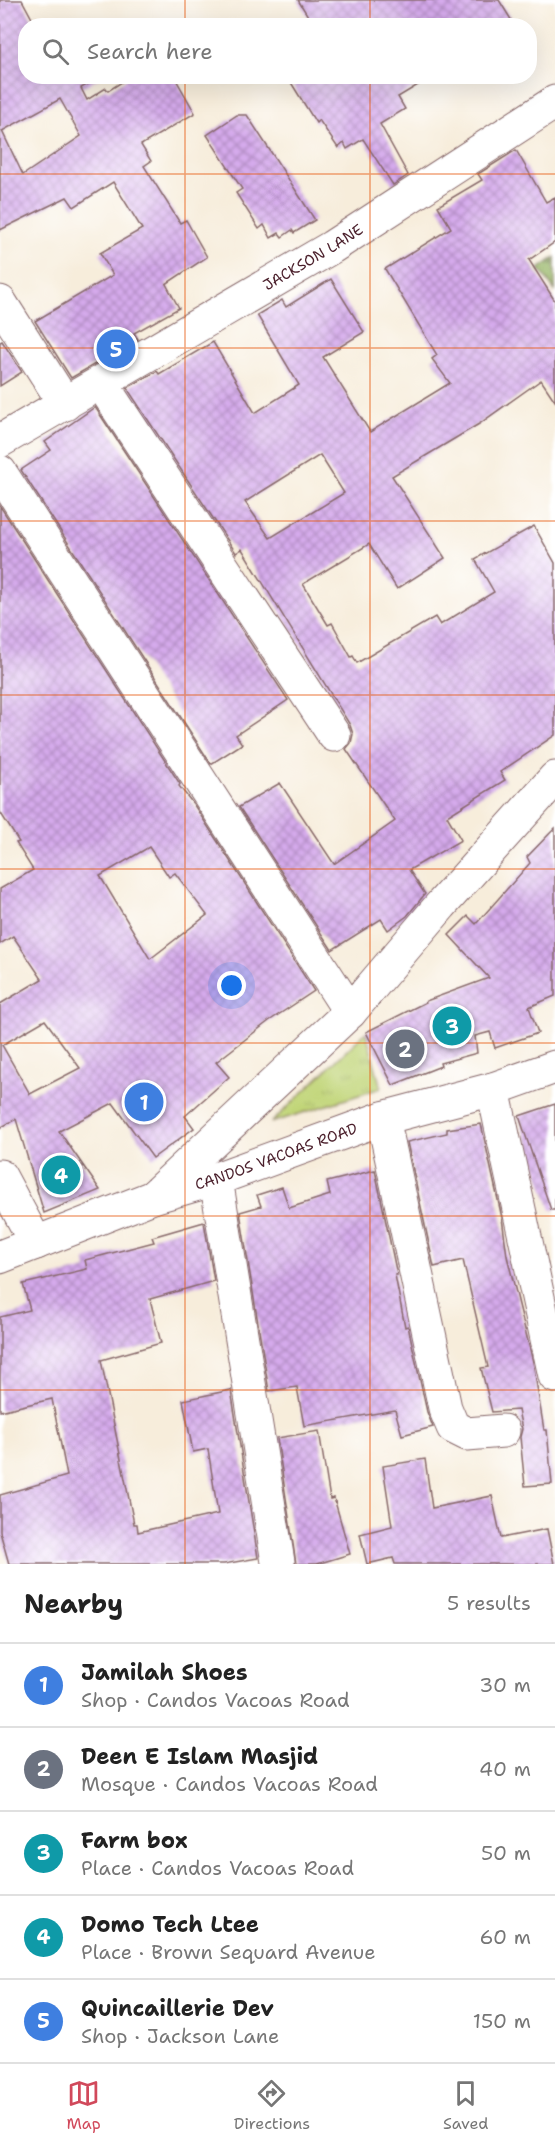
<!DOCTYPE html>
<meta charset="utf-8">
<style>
body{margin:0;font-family:"Shantell Sans",sans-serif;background:#f6f6f6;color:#222}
.you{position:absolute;left:232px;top:986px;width:21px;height:21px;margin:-15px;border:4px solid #fff;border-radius:50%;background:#1a73e8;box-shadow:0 0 0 9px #1a73e833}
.badge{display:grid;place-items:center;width:39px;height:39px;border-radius:50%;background:#d1495b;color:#fff;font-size:20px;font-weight:700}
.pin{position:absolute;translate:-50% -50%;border:3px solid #fff;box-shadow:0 2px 6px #0006}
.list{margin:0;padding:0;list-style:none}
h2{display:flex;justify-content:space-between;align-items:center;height:78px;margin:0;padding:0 24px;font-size:26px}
h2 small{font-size:20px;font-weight:400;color:#767676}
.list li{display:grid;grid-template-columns:39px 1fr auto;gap:18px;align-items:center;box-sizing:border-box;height:84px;padding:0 24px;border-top:2px solid #e0e0e0}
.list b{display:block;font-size:22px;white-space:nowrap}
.list p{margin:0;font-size:20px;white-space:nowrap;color:#767676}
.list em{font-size:20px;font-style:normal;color:#767676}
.icon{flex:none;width:33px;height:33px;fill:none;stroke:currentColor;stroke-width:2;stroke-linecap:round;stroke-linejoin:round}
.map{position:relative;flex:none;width:555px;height:1564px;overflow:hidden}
.search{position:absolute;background:#fff;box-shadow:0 6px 24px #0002;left:18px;right:18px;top:18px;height:66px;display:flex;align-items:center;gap:15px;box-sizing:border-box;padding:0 21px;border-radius:24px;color:#767676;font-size:22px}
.sheet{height:498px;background:#fff}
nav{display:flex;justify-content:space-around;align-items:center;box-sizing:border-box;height:84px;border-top:2px solid #e0e0e0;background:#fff;font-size:16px;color:#767676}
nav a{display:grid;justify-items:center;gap:3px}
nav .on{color:#d1495b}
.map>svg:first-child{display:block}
.grass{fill:url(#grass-tufts);stroke:#867a52;stroke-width:1.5}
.forest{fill:url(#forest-firs);stroke:#716a4a;stroke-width:1.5}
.building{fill:url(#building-cross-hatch);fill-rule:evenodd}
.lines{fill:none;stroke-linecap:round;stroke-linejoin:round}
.minor-casing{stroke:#876769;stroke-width:35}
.tertiary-casing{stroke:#876769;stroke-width:35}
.secondary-casing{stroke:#876769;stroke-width:35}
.minor{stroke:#fff;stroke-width:33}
.tertiary{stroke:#fff;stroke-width:33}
.secondary{stroke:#fff;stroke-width:33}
.grid{fill:none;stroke:#e8590c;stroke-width:1.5;stroke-opacity:0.55}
.labels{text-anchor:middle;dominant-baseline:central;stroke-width:4.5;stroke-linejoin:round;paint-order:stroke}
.street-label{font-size:15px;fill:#4a1f2b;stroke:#fff}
</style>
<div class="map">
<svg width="555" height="1564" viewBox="0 0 555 1564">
<defs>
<pattern id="grass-tufts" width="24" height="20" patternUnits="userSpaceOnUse" patternTransform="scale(1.5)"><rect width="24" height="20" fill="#c1d578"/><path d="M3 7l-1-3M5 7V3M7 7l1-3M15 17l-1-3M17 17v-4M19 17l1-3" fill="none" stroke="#a7b668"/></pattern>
<pattern id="forest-firs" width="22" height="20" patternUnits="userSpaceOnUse" patternTransform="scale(1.5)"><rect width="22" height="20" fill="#98b668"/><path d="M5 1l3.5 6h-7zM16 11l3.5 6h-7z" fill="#7e9356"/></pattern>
<pattern id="building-cross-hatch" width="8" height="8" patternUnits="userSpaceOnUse" patternTransform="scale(1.5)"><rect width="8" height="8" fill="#d5aaec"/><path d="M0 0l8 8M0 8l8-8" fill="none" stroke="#af8abf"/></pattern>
</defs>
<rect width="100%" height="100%" fill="#fff"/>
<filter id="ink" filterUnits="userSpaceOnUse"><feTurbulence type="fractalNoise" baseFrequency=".0167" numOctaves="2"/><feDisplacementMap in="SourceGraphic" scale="12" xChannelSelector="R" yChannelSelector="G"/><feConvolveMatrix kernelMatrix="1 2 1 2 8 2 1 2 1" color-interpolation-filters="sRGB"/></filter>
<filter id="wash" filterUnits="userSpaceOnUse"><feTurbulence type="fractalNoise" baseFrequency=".008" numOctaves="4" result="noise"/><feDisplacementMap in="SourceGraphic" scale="24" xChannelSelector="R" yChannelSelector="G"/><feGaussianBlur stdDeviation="1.35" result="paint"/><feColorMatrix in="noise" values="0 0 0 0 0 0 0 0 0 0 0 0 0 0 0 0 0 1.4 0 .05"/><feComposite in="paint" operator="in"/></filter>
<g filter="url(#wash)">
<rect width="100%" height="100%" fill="#f7eddb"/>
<path class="grass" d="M366,1032L381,1088L271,1123Z"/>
<path class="forest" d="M555,257V291L539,269Z"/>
<g id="blocks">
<g class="building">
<path d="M0,0H22L36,26H26V76H103L81,88L87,100L106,88L108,91L131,76H174L195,113L141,145L151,161L144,166L180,223L186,220L207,257L166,284L179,308L134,333L138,339L71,378L35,321L113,275L100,253L142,229L113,182L74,207L67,197L0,230ZM60,99L81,136L23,175L2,131Z"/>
<path d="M298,0H499L515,26H314Z"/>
<path d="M287,76H433L398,97L405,109L380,124L408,175L393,185L363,139L347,149L344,143L338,148L319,120L316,123Z"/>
<path d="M237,115H247L315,220L294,233L292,230L282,237L279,233L271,238L264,225L259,229L236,193L242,189L207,135Z"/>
<path d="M516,150L546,202L555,197V242L529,260L555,301V401L541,380L479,424L392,476L445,558L397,589L369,544L303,584L328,625L332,623L351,657L353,656L357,663L435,617L440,625L494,592L475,559L534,526L555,563V735L500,772L505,780L447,816L461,840L409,870L425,894L407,916L388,930L381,919L332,950L239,807L280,783L334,864L395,821L346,749L351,743L353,734L350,725L242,549L236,553L127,388L157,371L159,374L213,342L255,413L299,385L257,315L282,300L286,307L331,279L364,332L323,357L370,432L450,383L432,359L437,355L385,269L451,228L438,206L482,180L478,174ZM320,455L344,493L270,538L245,502Z"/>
<path d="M2,341L22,372L0,386V342Z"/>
<path d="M95,407L288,700L236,735L242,744L211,764L21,470L51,450L45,442Z"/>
<path d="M0,506L180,784L179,786L194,805L314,991L269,1021L216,1062L229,1077L185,1116L194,1128L153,1158L113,1103L59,1131L100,1190L44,1213L16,1119L0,1128V1004L42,979L13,936L0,944V889L33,870L16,843L19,842L0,812ZM149,847L169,877L175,873L207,915L150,959L100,876ZM45,1020L80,1068L30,1094L2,1045Z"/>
<path d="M555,828V996L529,1007L538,1033L495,1048L490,1032L475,1036L477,1053L440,1063L441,1066L393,1085L366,1032L426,1002V1001L489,978L449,935L468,916L476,924L530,863L527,857Z"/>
<path d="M555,1104V1210H551L519,1116Z"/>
<path d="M481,1124L502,1218L507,1256L533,1362L544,1430H547L552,1484L525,1486L520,1437L522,1429L518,1410L492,1412L481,1368L488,1367L463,1260L434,1267L407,1142L447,1133V1129Z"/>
<path d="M375,1170L397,1275H395L405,1327L408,1326L427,1412L433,1427L402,1435L395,1410L304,1426L297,1387L269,1391L240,1212L261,1206L257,1195L282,1187L289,1208L330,1195L327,1182Z"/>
<path d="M204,1222L214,1281L150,1299L161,1343L101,1360L134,1524H137L138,1532L218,1514L208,1449L193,1452L183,1400L231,1390L258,1558L224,1564H9L0,1532V1495L67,1476L52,1399L0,1411V1317L30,1310L23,1284L87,1269L85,1260L154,1242L152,1237Z"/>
<path d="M319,1431L330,1499L334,1498L350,1554L317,1564H296L277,1438Z"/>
<path d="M425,1459L432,1508L492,1496L501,1538L547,1529L554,1564H395L393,1558L367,1564L360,1534L392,1526L383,1466Z"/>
</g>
</g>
</g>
<g filter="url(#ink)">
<use href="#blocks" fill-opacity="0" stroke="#876769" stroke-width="1.5"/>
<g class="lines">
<g class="minor-casing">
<g id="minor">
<path d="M0,302L65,404"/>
<path d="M101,383L334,735"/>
<path id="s1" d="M0,441L332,247L555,102"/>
<path d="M0,472L350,1012"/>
<path d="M493,1089L555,1376"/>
<path d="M383,1118L445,1408L453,1427L467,1434L503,1431"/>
<path d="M0,1176L36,1243"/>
<path d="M216,1179L278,1562"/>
</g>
</g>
<g class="tertiary-casing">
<path id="tertiary" d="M153,1197L350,1012L441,905L555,778"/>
</g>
<g class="secondary-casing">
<g id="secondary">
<path id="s2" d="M0,1257L153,1197L216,1179L383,1118L493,1089L555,1067"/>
</g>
</g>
<use href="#minor" class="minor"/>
<use href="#tertiary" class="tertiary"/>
<use href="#secondary" class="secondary"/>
</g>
</g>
<path class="grid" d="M185,0V26M370,0V26M185,76V1564M370,76V1564M0,174H555M0,348H555M0,521H555M0,695H555M0,869H555M0,1043H555M0,1216H555M0,1390H555"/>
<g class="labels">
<g class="street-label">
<text stroke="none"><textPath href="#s1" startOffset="363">JACKSON LANE</textPath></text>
<text stroke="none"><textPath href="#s2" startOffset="294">CANDOS VACOAS ROAD</textPath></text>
</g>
</g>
</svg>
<div class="you"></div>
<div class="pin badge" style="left:144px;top:1102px;background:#3f7fe0">1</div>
<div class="pin badge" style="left:405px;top:1049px;background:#6b7280">2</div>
<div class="pin badge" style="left:452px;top:1026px;background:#0f9aa8">3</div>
<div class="pin badge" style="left:61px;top:1175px;background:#0f9aa8">4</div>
<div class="pin badge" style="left:116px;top:349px;background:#3f7fe0">5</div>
<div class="search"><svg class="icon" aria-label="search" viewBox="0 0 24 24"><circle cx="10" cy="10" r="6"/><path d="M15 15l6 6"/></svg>Search here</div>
</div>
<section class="sheet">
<h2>Nearby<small>5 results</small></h2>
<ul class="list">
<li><span class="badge" style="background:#3f7fe0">1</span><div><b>Jamilah Shoes</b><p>Shop · Candos Vacoas Road</p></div><em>30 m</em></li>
<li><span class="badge" style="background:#6b7280">2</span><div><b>Deen E Islam Masjid</b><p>Mosque · Candos Vacoas Road</p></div><em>40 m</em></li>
<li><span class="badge" style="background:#0f9aa8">3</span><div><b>Farm box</b><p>Place · Candos Vacoas Road</p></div><em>50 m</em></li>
<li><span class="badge" style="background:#0f9aa8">4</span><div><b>Domo Tech Ltee</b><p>Place · Brown Sequard Avenue</p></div><em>60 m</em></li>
<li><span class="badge" style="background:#3f7fe0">5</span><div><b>Quincaillerie Dev</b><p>Shop · Jackson Lane</p></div><em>150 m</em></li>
</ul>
</section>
<nav>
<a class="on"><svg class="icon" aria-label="map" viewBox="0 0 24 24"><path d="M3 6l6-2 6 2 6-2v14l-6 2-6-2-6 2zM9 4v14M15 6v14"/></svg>Map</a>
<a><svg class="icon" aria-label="directions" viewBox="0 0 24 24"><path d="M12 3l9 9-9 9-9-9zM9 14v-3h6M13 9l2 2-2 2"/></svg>Directions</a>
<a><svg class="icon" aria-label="saved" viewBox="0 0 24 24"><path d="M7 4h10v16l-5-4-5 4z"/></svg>Saved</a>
</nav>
